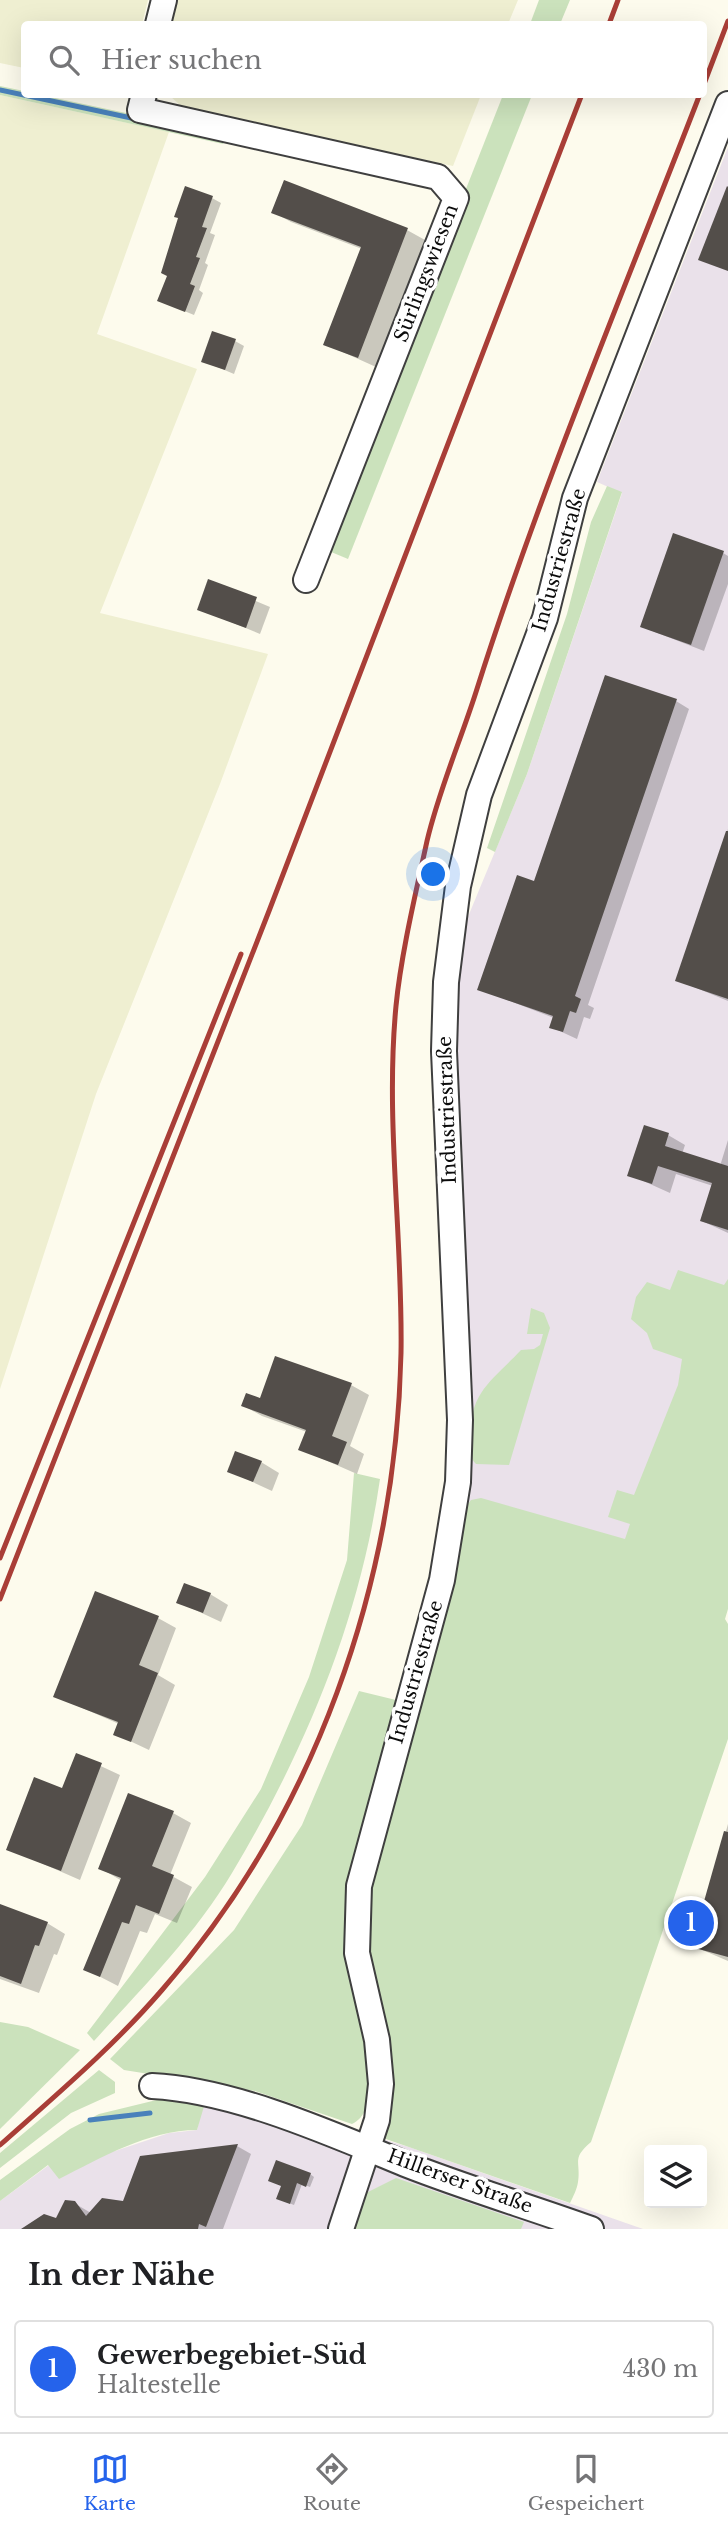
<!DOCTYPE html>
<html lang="de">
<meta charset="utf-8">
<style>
body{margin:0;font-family:"Libre Baskerville",serif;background:#f6f6f6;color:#202124}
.controls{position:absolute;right:21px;bottom:21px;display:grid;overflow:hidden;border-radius:7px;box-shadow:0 7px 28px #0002}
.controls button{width:63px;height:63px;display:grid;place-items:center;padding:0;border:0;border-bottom:2px solid #e0e0e0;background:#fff;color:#202124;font:35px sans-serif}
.you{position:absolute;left:434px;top:875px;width:24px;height:24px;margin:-18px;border:5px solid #fff;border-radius:50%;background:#1a73e8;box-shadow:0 0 0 10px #1a73e833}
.badge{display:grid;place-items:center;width:46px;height:46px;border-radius:50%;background:#2563eb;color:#fff;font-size:23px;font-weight:700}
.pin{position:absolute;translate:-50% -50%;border:4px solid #fff;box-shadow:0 2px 7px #0006}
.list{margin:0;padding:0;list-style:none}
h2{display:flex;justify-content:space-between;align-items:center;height:91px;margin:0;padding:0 28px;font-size:30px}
h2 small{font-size:23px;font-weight:400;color:#757577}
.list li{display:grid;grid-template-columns:46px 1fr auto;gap:21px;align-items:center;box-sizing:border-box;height:98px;margin:0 14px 14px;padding:0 14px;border:2px solid #e0e0e0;border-radius:7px}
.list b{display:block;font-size:26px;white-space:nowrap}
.list p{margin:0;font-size:23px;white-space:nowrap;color:#757577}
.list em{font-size:23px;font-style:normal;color:#757577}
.icon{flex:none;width:38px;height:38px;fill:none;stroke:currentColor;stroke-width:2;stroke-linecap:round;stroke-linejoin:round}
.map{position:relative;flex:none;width:728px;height:2229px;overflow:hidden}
.search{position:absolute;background:#fff;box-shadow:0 7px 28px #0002;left:21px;right:21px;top:21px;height:77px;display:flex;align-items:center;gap:18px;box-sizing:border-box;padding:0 24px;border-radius:7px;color:#757577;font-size:26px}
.sheet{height:203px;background:#fff}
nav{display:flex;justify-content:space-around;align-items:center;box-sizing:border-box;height:98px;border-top:2px solid #e0e0e0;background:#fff;font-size:19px;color:#757577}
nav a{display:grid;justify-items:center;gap:4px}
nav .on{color:#2563eb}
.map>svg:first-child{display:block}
.industrial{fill:#eae1ea}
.farmland{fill:#efefd1}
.green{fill:#cbe2bc}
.shadow{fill:#0003}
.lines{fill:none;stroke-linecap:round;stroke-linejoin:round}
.stream{stroke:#4981bb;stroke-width:5}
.building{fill:#534e4a}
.minor-casing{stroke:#3f3f3f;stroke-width:28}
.minor{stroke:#fff;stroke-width:24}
.rail{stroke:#a93e37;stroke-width:5}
.labels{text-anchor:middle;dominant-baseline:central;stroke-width:7;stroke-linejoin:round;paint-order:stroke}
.street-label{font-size:19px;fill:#0c0c0c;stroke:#fff}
</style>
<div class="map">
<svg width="728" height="2229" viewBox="0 0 728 2229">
<rect width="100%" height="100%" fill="#fdfbed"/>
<g class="industrial">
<path d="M728,147V1396L659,1588L464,1509L457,987L465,924L527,774L622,493L597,482Z"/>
<path d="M207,2086L409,2147L643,2229H0V2201L49,2165L115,2151L169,2133L197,2130Z"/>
</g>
<g class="farmland">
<path d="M0,0H148L142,24H24V68L0,63Z"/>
<path d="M174,0H518L508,24H169Z"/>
<path d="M0,95L169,132L97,334L197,369L100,613L268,654L220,784L96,1094L0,1389Z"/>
<path d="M169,95H481L453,166L183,108Z"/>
</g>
<g class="green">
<path d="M539,0H570L560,24H530Z"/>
<path d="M0,86L24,91V94L41,95L211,131L225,139L223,144L0,95Z"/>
<path d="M503,95H532L348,559L324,549Z"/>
<path d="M607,486L622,492L527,774L495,852L487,848L567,614L591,522Z"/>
<path d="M678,1270L724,1285L728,1279V1609L725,1619L728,1624V1739L591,2142C571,2159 581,2161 578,2182C577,2189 573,2197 570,2203L383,2138L377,2001L367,1937L370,1884L464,1509L471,1500L481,1498L625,1539L630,1524L608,1517L617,1490L634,1495L678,1385L682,1359L653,1349L647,1333L631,1319L636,1297L647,1282L670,1290Z"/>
<path d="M531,1308L544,1313L550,1328L509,1465L476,1464C468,1456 470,1449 470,1438C470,1391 492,1381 521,1350L534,1349L540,1345L543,1334H527Z"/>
<path d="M354,1473L380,1479C360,1620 305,1751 232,1873C195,1935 142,1988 94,2041L87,2033L205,1877L261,1789L309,1677L347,1560Z"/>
<path d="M359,1691L400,1701C388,1742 377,1784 366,1825C355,1865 341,1905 346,1946C350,1982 394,2106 352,2124L255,2091L124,2070L110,2059L234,1930L302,1825Z"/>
<path d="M0,2022L28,2027L80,2050L0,2129Z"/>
<path d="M99,2070L115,2082V2093L71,2113L0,2168V2153Z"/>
<path d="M173,2096L205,2103L197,2130C148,2130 101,2158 59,2179L48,2165L0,2201V2180L70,2129L99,2114Z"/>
<path d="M396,2178L524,2222L521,2229H355L366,2193Z"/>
</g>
<g class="shadow">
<path d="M285,183L407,230L425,240L376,367L325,344L362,249L291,222L273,212Z"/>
<path d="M212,198L221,203L210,233L215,235L205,263L208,265L199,290L203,293L194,315L160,301Z"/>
<path d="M235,341L244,346L234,374L203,361Z"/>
<path d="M723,553L728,556V584L704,651L642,627Z"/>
<path d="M209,581L270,607L260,634L199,609Z"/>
<path d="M676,701L689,709L588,1005L594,1008L590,1019L584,1017L577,1039L551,1027L554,1018L479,989L535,884Z"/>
<path d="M728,829V1001L677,980Z"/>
<path d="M668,1135L685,1145L682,1154L720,1166L728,1140V1233L702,1221L713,1186L676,1174L670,1193L630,1175Z"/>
<path d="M351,1385L369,1395L350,1446L364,1454L357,1474L300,1449L307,1432L262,1416L244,1406Z"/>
<path d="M261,1462L279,1473L272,1491L229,1471Z"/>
<path d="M210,1594L228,1605L221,1622L178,1602Z"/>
<path d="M158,1618L176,1628L158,1675L175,1685L149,1750L115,1734L119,1724L55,1696Z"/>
<path d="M77,1755L120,1775L80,1880L9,1849L63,1790Z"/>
<path d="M173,1813L191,1823L170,1875L192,1887L177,1923L155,1914L147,1933L140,1931L118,1986L85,1969L122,1881L100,1868Z"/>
<path d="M728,1824V1961L693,1946Z"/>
<path d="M0,1906L47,1923L65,1934L57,1955L54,1954L39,1993L0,1979Z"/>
<path d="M237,2146L251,2154L223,2229H24L57,2221L74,2203L91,2213L124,2203L142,2157Z"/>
<path d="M310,2174L314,2177L310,2187L302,2184L294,2205L281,2200L283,2186Z"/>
</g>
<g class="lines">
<g class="stream">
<path d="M0,90L136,119"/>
<path d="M90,2120L150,2113"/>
</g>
</g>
<g class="building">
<path d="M284,180L408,228L358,358L323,345L361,247L271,213Z"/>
<path d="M185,186L213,196L202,227L207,228L196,257L200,258L190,284L195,286L185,312L157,301L167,276L161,273L178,218L174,217Z"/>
<path d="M727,186L728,187V271L698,260Z"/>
<path d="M212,331L236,339L225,370L201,362Z"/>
<path d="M673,533L724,551L691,645L640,627Z"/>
<path d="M208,579L257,597L246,628L197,610Z"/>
<path d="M605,675L677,699L575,996L581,999L576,1013L570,1011L563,1032L549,1028L553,1016L477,990L517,875L534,881Z"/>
<path d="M726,831H728V999L675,981Z"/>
<path d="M644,1125L669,1133L665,1146L728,1166V1230L700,1221L712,1183L658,1166L652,1184L627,1176Z"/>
<path d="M275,1356L352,1383L332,1436L347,1442L338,1465L298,1450L306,1430L241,1406L246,1393L260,1398Z"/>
<path d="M235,1451L262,1461L253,1482L227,1472Z"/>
<path d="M184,1583L211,1593L203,1613L176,1603Z"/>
<path d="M95,1591L159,1616L139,1665L158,1673L131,1742L113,1735L118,1722L53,1697Z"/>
<path d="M76,1753L102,1763L61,1871L6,1850L34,1777L62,1788Z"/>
<path d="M128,1793L174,1811L152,1866L174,1875L159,1914L136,1905L129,1924L122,1922L100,1977L83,1970L121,1878L98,1869Z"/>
<path d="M724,1831L728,1832V1957L691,1947Z"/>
<path d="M0,1904L48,1922L39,1946L35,1945L21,1984L0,1976Z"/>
<path d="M238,2144L206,2227L199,2224L198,2229H21L44,2214L56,2218L65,2200L75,2201L86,2216L102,2198L123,2201L140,2156Z"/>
<path d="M276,2160L311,2173L306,2187L297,2183L290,2204L276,2199L281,2186L268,2181Z"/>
</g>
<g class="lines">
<g class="minor-casing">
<g id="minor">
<path d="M158,24L164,0"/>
<path d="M144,94L140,110L438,177L456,198L306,580"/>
<path d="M152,2086C233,2090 330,2133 405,2164C466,2188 530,2207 591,2229"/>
<path d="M341,2229L377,2120L381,2084L377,2040L357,1953L359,1886L442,1580L458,1482L460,1420L444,1051L446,982L458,886L479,795L545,618L575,498L728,104"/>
</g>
</g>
<use href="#minor" class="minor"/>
<g class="rail">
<path d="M609,24L618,0"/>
<path d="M704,84L728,21"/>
<path d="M0,1558L241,954"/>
<path d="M0,1599L269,911L582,94"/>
<path d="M0,2145C56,2095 113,2047 162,1990C315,1815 396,1584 401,1353C403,1238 385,1121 396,1006C401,954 416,892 427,841C439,790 460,742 476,692C540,490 623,293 700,94"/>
</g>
</g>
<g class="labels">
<g class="street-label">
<text transform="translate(426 273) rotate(-69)">Sürlingswiesen</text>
<text transform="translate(559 560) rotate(-74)">Industriestraße</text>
<text transform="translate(447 1110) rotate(-92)">Industriestraße</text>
<text transform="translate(416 1672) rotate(-74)">Industriestraße</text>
<text transform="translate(460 2181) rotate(20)">Hillerser Straße</text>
</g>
</g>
</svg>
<div class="controls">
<button><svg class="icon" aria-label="layers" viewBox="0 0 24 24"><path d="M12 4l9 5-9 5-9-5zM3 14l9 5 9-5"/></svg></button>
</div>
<div class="you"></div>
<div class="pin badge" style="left:691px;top:1923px">1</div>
<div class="search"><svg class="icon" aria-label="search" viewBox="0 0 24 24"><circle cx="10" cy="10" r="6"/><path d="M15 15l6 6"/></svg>Hier suchen</div>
</div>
<section class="sheet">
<h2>In der Nähe<small></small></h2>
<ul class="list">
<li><span class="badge">1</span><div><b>Gewerbegebiet-Süd</b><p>Haltestelle</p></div><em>430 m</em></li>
</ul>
</section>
<nav>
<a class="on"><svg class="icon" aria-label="map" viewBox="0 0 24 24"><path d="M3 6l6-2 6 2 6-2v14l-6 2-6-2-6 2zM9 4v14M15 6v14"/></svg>Karte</a>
<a><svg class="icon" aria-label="directions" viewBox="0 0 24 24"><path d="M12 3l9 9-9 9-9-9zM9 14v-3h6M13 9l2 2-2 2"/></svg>Route</a>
<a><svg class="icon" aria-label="saved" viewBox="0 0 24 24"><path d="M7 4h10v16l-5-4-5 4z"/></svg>Gespeichert</a>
</nav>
